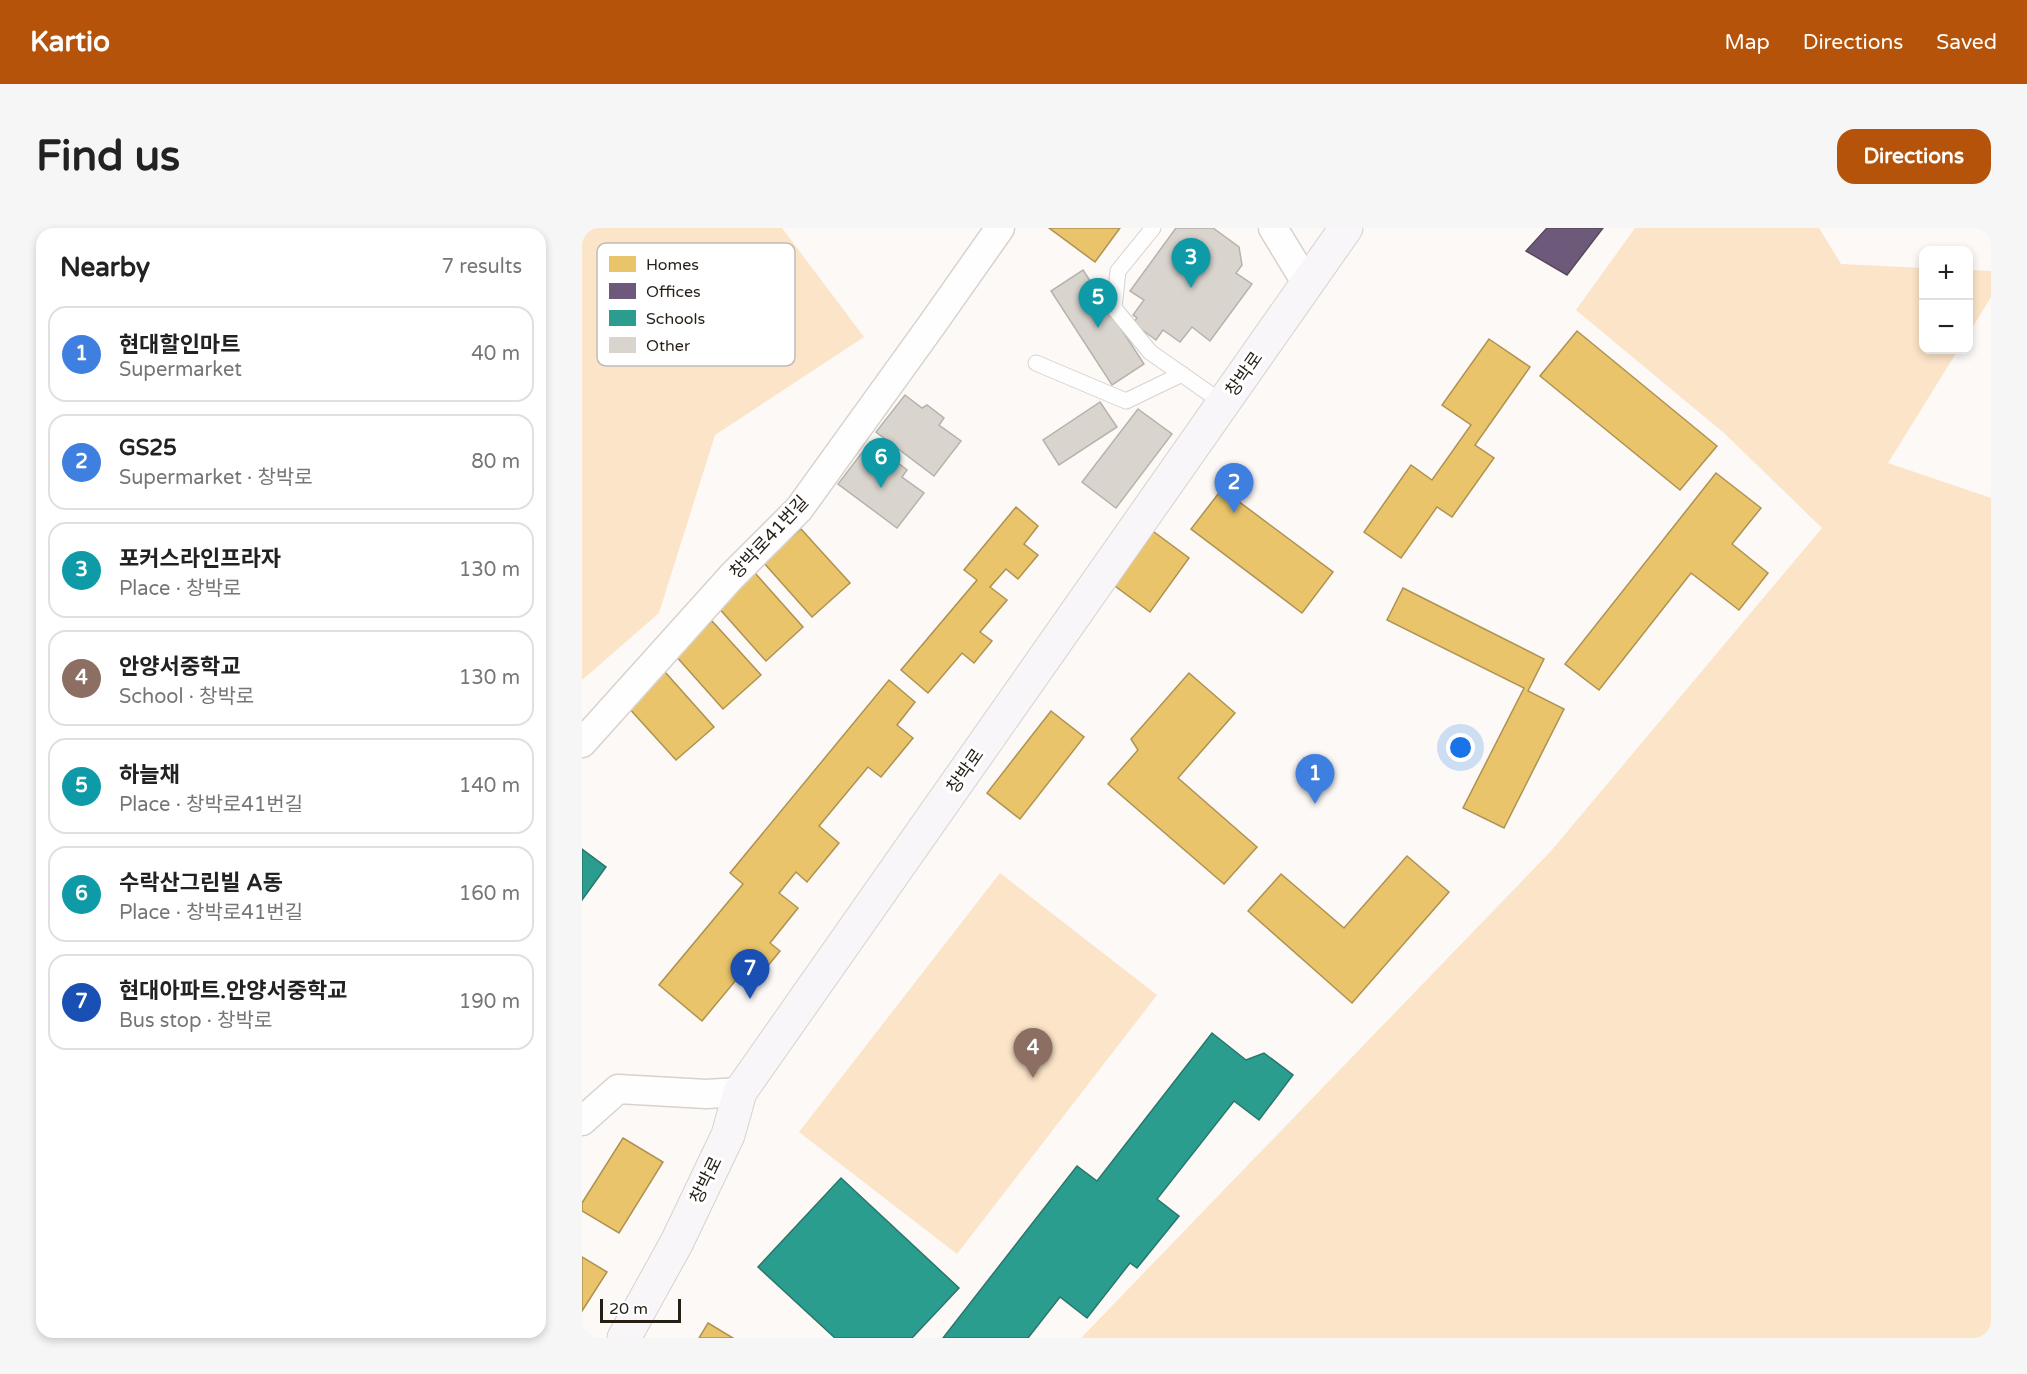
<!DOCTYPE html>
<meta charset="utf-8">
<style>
body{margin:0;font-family:"Varela Round","Noto Sans KR",sans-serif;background:#f6f6f6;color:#222}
.controls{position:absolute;right:18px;top:18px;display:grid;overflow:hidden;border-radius:12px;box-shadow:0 3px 9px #0003}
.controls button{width:54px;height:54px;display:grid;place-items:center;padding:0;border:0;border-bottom:2px solid #e0e0e0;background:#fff;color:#222;font:30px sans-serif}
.scale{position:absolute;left:18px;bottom:15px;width:81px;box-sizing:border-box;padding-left:6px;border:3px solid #271f16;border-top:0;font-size:16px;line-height:21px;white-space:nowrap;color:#271f16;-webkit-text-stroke:4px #fff;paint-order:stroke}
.you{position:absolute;left:879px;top:520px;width:21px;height:21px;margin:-15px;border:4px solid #fff;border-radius:50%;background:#1a73e8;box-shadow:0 0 0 9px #1a73e833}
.badge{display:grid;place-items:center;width:39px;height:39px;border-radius:50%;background:#b45309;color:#fff;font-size:20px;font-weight:700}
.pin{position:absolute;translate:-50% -50px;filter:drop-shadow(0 2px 3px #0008)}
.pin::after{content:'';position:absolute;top:32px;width:21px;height:18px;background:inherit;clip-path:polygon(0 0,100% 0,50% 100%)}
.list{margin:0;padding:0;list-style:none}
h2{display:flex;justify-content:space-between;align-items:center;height:78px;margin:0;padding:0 24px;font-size:26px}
h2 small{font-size:20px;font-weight:400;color:#767676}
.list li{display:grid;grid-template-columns:39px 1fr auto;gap:18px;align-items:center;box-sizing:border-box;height:96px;margin:0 12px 12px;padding:0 12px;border:2px solid #e0e0e0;border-radius:18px}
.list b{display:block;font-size:22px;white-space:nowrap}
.list p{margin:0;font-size:20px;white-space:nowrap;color:#767676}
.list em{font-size:20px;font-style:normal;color:#767676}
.map{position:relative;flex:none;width:1409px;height:1110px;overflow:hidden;border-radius:18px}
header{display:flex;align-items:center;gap:36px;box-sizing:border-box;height:84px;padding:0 30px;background:#b45309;color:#fff}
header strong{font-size:28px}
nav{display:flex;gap:33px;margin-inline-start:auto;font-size:21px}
.intro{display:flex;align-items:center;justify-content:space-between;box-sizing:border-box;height:144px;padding:0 36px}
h1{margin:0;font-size:42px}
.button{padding:15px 27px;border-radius:18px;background:#b45309;color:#fff;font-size:21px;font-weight:700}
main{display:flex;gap:36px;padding:0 36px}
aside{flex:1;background:#fff;border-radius:18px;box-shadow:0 3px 9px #0003}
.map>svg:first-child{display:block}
.green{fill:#fbe4c7}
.homes{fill:#e9c46a;stroke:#af9251;stroke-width:1.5}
.offices{fill:#6d597a;stroke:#58485c;stroke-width:1.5}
.schools{fill:#2a9d8f;stroke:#29776b;stroke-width:1.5}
.building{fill:#d9d4ce;stroke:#b7b2ac;stroke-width:1.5}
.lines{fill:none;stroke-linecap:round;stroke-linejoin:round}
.lane-casing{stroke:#d8d2cd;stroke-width:17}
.street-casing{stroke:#d8d2cd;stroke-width:31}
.secondary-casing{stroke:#d8d2cd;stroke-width:35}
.lane{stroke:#fffefe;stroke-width:15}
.street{stroke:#fffefe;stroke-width:28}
.secondary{stroke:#f9f6f9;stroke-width:33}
.labels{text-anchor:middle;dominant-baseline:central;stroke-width:6;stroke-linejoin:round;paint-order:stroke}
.street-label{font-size:18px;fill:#271f16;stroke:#fff}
.key{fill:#fff;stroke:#bebcb9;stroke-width:1.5}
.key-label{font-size:16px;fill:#271f16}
</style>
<header>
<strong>Kartio</strong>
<nav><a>Map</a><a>Directions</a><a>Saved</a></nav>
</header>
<div class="intro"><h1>Find us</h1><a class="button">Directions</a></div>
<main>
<aside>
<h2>Nearby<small>7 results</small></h2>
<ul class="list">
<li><span class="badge" style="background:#3f7fe0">1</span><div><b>현대할인마트</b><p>Supermarket</p></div><em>40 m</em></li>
<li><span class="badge" style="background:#3f7fe0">2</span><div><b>GS25</b><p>Supermarket · 창박로</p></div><em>80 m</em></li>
<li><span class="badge" style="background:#0f9aa8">3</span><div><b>포커스라인프라자</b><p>Place · 창박로</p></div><em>130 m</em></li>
<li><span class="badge" style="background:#8d6e63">4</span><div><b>안양서중학교</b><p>School · 창박로</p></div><em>130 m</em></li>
<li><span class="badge" style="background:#0f9aa8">5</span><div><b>하늘채</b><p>Place · 창박로41번길</p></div><em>140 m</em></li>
<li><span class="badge" style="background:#0f9aa8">6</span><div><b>수락산그린빌 A동</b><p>Place · 창박로41번길</p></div><em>160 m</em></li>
<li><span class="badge" style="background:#1a4fb4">7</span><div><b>현대아파트.안양서중학교</b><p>Bus stop · 창박로</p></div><em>190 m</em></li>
</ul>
</aside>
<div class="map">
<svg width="1409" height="1110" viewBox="0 0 1409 1110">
<rect width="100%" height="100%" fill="#fcf9f6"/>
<g class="green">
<path d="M0,0H200L282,109L133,207L77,385L0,452Z"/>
<path d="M1053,0H1237L1259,36L1341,40L1342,122H1376L1306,235L1409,270V1110H499L969,623L1240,300L1142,205L994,82Z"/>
<path d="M1387,42L1409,43V69L1387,105Z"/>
<path d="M418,645L575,767L375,1026L217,904Z"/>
</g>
<g class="homes">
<path d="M467,0H538L513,34Z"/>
<path d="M995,103L1135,218L1098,262L958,148Z"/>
<path d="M907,111L948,139L893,217L912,230L870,289L855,279L819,330L782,304L829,237L850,252L889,197L860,177Z"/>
<path d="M1134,245L1179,280L1150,316L1186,345L1157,382L1109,345L1017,462L983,436Z"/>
<path d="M640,261L751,344L720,385L609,301Z"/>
<path d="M434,279L456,298L442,316L456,327L436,351L424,341L408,359L425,372L398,404L410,413L392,435L380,425L346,465L319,442L395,352L382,342Z"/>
<path d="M219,301L268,355L230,389L181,334Z"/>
<path d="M568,301L607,330L568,384L529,355Z"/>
<path d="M173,345L221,399L184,433L135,378Z"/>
<path d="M821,360L962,431L946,463L982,481L922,600L881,580L942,460L805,392Z"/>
<path d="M130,393L179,447L141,481L93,427Z"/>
<path d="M83,444L132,499L94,532L45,478Z"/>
<path d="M607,445L653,485L596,550L675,619L642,656L526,556L556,522L549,511Z"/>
<path d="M307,452L333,474L315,497L331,510L299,549L286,539L237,598L257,615L225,654L214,644L197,665L216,680L188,715L198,723L166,762L154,752L120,793L77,757L161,656L148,645Z"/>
<path d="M469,483L502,509L438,591L405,565Z"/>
<path d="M825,628L867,664L770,775L666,683L699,646L762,700Z"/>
<path d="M41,910L81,934L37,1005L0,983V975Z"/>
<path d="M0,1029L25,1044L0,1083Z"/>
<path d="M126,1095L151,1110H117Z"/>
</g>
<path class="offices" d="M965,0H1021L985,47L944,23Z"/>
<g class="schools">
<path d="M0,621L24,639L0,672Z"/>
<path d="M630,805L664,832L682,825L711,847L677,892L652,873L575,971L597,988L555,1040L548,1035L505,1090L478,1069L446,1110H361L495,938L515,953Z"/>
<path d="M259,950L377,1060L330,1110H253L176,1039Z"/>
</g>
<g class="building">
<path d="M594,0H631L657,19L660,37L654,45L670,56L628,113L610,99L598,114L581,102L574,112L551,95L555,90L551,87L562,72L548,63Z"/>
<path d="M501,42L562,136L530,157L469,63Z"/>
<path d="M323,167L340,180L345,177L362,190L357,197L379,213L352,248L294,204Z"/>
<path d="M518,174L535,199L477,237L461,212Z"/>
<path d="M556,181L590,206L534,280L500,254Z"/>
<path d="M285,218L303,232L308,229L325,242L320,249L342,265L315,300L256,256Z"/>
</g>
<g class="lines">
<g class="lane-casing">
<g id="lane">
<path d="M571,0L536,43L532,80L568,124L641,175"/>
<path d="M454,135L544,173L600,146"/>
</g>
</g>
<g class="street-casing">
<g id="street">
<path d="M691,0L725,56"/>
<path d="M0,515L150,348L217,281L349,98L418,0"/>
<path d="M0,893L36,861L124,866L158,864"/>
</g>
</g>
<g class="secondary-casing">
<path id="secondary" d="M42,1110L95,1014L146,907L158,864L764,0"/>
</g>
<use href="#lane" class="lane"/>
<use href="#street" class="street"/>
<use href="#secondary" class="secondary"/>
</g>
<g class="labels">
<g class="street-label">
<text transform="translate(662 146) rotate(-55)">창박로</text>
<text transform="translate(187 309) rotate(-47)">창박로41번길</text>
<text transform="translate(383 543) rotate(-55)">창박로</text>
<text transform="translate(124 952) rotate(-64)">창박로</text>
</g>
</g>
<rect x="15" y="15" width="198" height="123" rx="9" class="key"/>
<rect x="27" y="28" width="27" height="16" fill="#e9c46a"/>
<rect x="27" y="55" width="27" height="16" fill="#6d597a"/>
<rect x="27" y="82" width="27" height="16" fill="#2a9d8f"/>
<rect x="27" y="109" width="27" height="16" fill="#d9d4ce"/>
<g class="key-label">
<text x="64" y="42">Homes</text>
<text x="64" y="69">Offices</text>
<text x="64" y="96">Schools</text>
<text x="64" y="123">Other</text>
</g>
</svg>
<div class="controls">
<button>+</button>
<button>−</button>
</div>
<div class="scale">20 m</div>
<div class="you"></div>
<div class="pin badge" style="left:733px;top:576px;background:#3f7fe0">1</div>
<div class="pin badge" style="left:652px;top:285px;background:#3f7fe0">2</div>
<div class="pin badge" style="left:609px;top:60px;background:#0f9aa8">3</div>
<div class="pin badge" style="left:451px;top:850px;background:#8d6e63">4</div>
<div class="pin badge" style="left:516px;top:100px;background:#0f9aa8">5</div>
<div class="pin badge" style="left:299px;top:260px;background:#0f9aa8">6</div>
<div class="pin badge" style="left:168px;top:771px;background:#1a4fb4">7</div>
</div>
</main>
